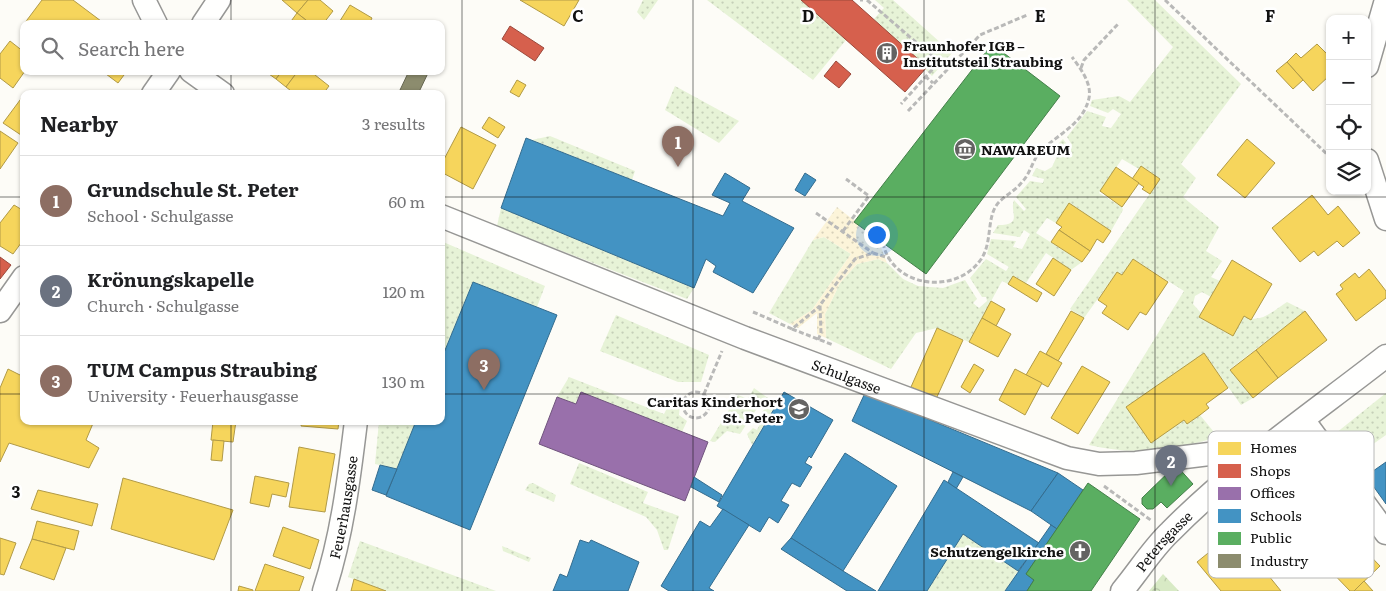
<!DOCTYPE html>
<meta charset="utf-8">
<style>
body{margin:0;font-family:Literata,serif;background:#f6f6f6;color:#202124}
.controls{position:absolute;right:15px;top:15px;display:grid;overflow:hidden;border-radius:10px;box-shadow:0 1px 4px #0004}
.controls button{width:45px;height:45px;display:grid;place-items:center;padding:0;border:0;border-bottom:1px solid #e0e0e0;background:#fff;color:#202124;font:25px sans-serif}
.you{position:absolute;left:876px;top:234px;width:18px;height:18px;margin:-12px;border:4px solid #fff;border-radius:50%;background:#1a73e8;box-shadow:0 0 0 8px #1a73e833}
.badge{display:grid;place-items:center;width:32px;height:32px;border-radius:50%;background:#646362;color:#fff;font-size:16px;font-weight:700}
.pin{position:absolute;translate:-50% -41px;filter:drop-shadow(0 1px 2px #0008)}
.pin::after{content:'';position:absolute;top:26px;width:18px;height:15px;background:inherit;clip-path:polygon(0 0,100% 0,50% 100%)}
.list{margin:0;padding:0;list-style:none}
h2{display:flex;justify-content:space-between;align-items:center;height:65px;margin:0;padding:0 20px;font-size:21px}
h2 small{font-size:16px;font-weight:400;color:#757577}
.list li{display:grid;grid-template-columns:32px 1fr auto;gap:15px;align-items:center;box-sizing:border-box;height:90px;padding:0 20px;border-top:1px solid #e0e0e0}
.list b{display:block;font-size:19px;white-space:nowrap}
.list p{margin:0;font-size:16px;white-space:nowrap;color:#757577}
.list em{font-size:16px;font-style:normal;color:#757577}
.icon{flex:none;width:28px;height:28px;fill:none;stroke:currentColor;stroke-width:2;stroke-linecap:round;stroke-linejoin:round}
.map{position:relative;flex:none;width:1386px;height:591px;overflow:hidden}
.search{position:absolute;background:#fff;box-shadow:0 1px 4px #0004;left:20px;top:20px;width:425px;height:55px;display:flex;align-items:center;gap:12px;box-sizing:border-box;padding:0 18px;border-radius:10px;color:#757577;font-size:19px}
.panel{position:absolute;background:#fff;box-shadow:0 1px 4px #0004;left:20px;top:90px;width:425px;height:335px;border-radius:10px}
.map>svg:first-child{display:block}
.grass{fill:url(#grass-dots)}
.forest{fill:url(#forest-crowns)}
.sand{fill:url(#sand-dots)}
.homes{fill:#f6d55c;stroke:#b19a46}
.shops{fill:#d6604d;stroke:#9b483b}
.offices{fill:#9970ab;stroke:#70547d}
.schools{fill:#4393c3;stroke:#346c8e}
.public{fill:#5aae61;stroke:#447f49}
.industry{fill:#8c8c6e;stroke:#676752}
.lines{fill:none;stroke-linecap:round;stroke-linejoin:round}
.minor-casing{stroke:#979795;stroke-width:25}
.path{stroke:#b9b9b8;stroke-width:3;stroke-dasharray:5 2.5;stroke-linecap:butt}
.minor{stroke:#fffffe;stroke-width:22}
.grid{fill:none;stroke:#111;stroke-width:1;stroke-opacity:0.55}
.labels{text-anchor:middle;dominant-baseline:central;stroke-width:5;stroke-linejoin:round;paint-order:stroke}
.poi-label{font-size:14px;font-weight:bold;fill:#111;stroke:#fff;text-anchor:start}
.street-label{font-size:14px;fill:#111;stroke:#fff}
.key{fill:#fff;stroke:#b8b8b8;stroke-width:1}
.key-label{font-size:14px;fill:#111}
.grid-label{font-size:16px;text-anchor:middle;font-weight:bold;fill:#111;stroke:#fff;stroke-width:5;stroke-linejoin:round;paint-order:stroke}
</style>
<div class="map">
<svg width="1386" height="591" viewBox="0 0 1386 591">
<defs>
<pattern id="grass-dots" width="8" height="8" patternUnits="userSpaceOnUse" patternTransform="scale(1.25)"><rect width="8" height="8" fill="#e7f3d7"/><path d="M2 2h.1M6 6h.1" fill="none" stroke="#c5cfb8" stroke-width="1.8" stroke-linecap="round"/></pattern>
<pattern id="forest-crowns" width="20" height="18" patternUnits="userSpaceOnUse" patternTransform="scale(1.25)"><rect width="20" height="18" fill="#d8eac5"/><path d="M2 6a3 3 0 1 1 6 0M12 15a3 3 0 1 1 6 0" fill="none" stroke="#b8c8a8"/></pattern>
<pattern id="sand-dots" width="8" height="8" patternUnits="userSpaceOnUse" patternTransform="scale(1.25)"><rect width="8" height="8" fill="#fcf4d9"/><path d="M2 2h.1M6 6h.1" fill="none" stroke="#d7d0b9" stroke-width="1.8" stroke-linecap="round"/></pattern>
</defs>
<rect width="100%" height="100%" fill="#fdfcf7"/>
<g class="grass">
<path d="M643,0H658L644,20L637,12Z"/>
<path d="M707,0H801L846,40L813,80Z"/>
<path d="M875,0H893L952,53L932,76L874,19L884,8Z"/>
<path d="M1127,0H1155L1241,84L1181,164L1196,178L1183,197L1219,227L1206,251L1222,261L1211,277L1220,281L1211,297L1202,292L1195,296L1193,304L1201,313L1199,317L1232,336L1244,316C1260,325 1274,310 1287,302L1305,311L1230,369L1253,398L1241,405L1204,353L1151,443L1184,420L1187,424L1200,415L1218,437C1174,450 1134,456 1089,445L1184,291L1133,259L1122,275L1117,272L1084,318L1070,309L1160,179L1141,166L1139,169L1122,159L1099,193L1122,207L1123,210L1111,231L1070,203L1056,223L1047,218L1036,233L1082,262L1071,270L1046,253L1026,283L1014,276L1008,284L1002,281L969,342L937,328L916,333L891,369L826,338L825,314L840,283L857,264L878,259L887,263L903,279L918,286L943,288L965,280L977,299L973,303L979,308L987,301L986,297H982L970,278L986,259L1006,271L1009,267L987,254L991,239L1016,241L1013,247L1022,249L1030,234L1024,230L1020,237L993,233L998,225C1024,225 1009,212 1014,200L1024,211L1026,209L1016,197L1030,181L1043,183L1044,179L1032,176L1036,168L1045,171L1052,167L1057,156L1055,147L1063,139L1069,147L1072,145L1067,137L1087,111L1106,117L1102,126L1111,128L1121,114L1113,109L1108,113L1090,106L1092,100L1119,96L1130,102L1173,47Z"/>
<path d="M675,86L739,121L719,143L665,110Z"/>
<path d="M550,136L635,171L632,180L532,140Z"/>
<path d="M501,208L694,288L687,299L497,226Z"/>
<path d="M824,237L851,254L812,310L790,324L769,313L813,240Z"/>
<path d="M441,241L545,286L537,307L473,282L441,360Z"/>
<path d="M616,315L709,355L701,382H678L600,351Z"/>
<path d="M569,377L664,414L670,402L680,405L679,415L687,421L682,432L581,393L575,404L557,397Z"/>
<path d="M754,388L768,398L763,406L760,404L740,434L727,431L715,442L710,441L738,395L748,399Z"/>
<path d="M1386,393V435L1356,456L1359,464L1349,472L1334,452L1336,433Z"/>
<path d="M769,402L775,406L752,445L747,434L753,428L757,430L762,420L759,417Z"/>
<path d="M379,421H416L397,469L375,464Z"/>
<path d="M579,463L648,492L643,503L679,516L668,550H664L657,530L646,517L570,484Z"/>
<path d="M533,483L556,495L554,502L525,490L529,484Z"/>
<path d="M963,534L1018,571L1005,591H927Z"/>
<path d="M360,541L496,591H386L348,577Z"/>
<path d="M502,546L531,558L529,562L503,551Z"/>
</g>
<path class="forest" d="M1163,574L1179,591H1149Z"/>
<path class="sand" d="M837,207L878,239L887,263L878,259L857,264L840,283L825,314L826,338L817,334V313L798,328L790,324L812,310L851,254L824,237L813,240Z"/>
<g class="homes">
<path d="M42,0H73L105,24H24Z"/>
<path d="M282,0H308L297,13Z"/>
<path d="M308,0H320L333,11L323,24H311L297,13Z"/>
<path d="M520,0H579L564,26Z"/>
<path d="M350,5L372,18L369,24H338Z"/>
<path d="M297,13L311,24H289Z"/>
<path d="M10,41L24,52L25,71L13,88L0,78V54Z"/>
<path d="M1317,44L1330,57V75L1313,91L1287,62L1296,53L1301,58Z"/>
<path d="M1287,62L1303,80L1293,89L1276,71Z"/>
<path d="M102,71H127L118,83Z"/>
<path d="M271,71H282L276,79L269,74Z"/>
<path d="M282,71H298L286,87L276,79Z"/>
<path d="M298,71H310L329,86L323,94H295L286,87Z"/>
<path d="M517,80L526,85L519,97L510,92Z"/>
<path d="M23,96H24V137L3,123Z"/>
<path d="M489,117L505,127L498,138L482,128Z"/>
<path d="M461,127L496,145L473,189L441,172V165Z"/>
<path d="M0,131L18,143L0,169Z"/>
<path d="M1247,139L1275,163L1245,198L1217,175Z"/>
<path d="M1141,166L1160,179L1150,194L1142,189L1144,187L1132,179Z"/>
<path d="M1116,167L1139,183L1122,207L1100,191Z"/>
<path d="M1312,195L1328,215L1338,206L1360,233L1343,247L1337,241L1318,256L1314,251L1300,262L1272,228Z"/>
<path d="M1069,203L1111,231L1103,243L1097,239L1090,251L1059,230L1062,227L1056,223Z"/>
<path d="M14,205L24,211V239L13,254L0,246V223Z"/>
<path d="M1059,230L1090,251L1082,262L1051,242Z"/>
<path d="M1053,258L1071,270L1054,296L1036,284Z"/>
<path d="M1133,259L1168,282L1146,315L1140,312L1128,330L1102,313L1107,306L1098,300L1117,272L1122,275Z"/>
<path d="M1232,260L1272,284L1251,320L1244,316L1233,336L1199,317Z"/>
<path d="M1369,269L1386,291V298L1356,321L1336,294L1343,289L1340,285L1355,273L1359,278Z"/>
<path d="M1013,276L1042,293L1037,302L1008,284Z"/>
<path d="M991,301L1005,309L996,326L982,318Z"/>
<path d="M1071,311L1084,318L1058,361L1046,354Z"/>
<path d="M1305,311L1327,340L1278,378L1256,350Z"/>
<path d="M982,318L1011,334L998,357L969,342Z"/>
<path d="M937,328L963,340L936,399L911,387Z"/>
<path d="M1256,350L1278,378L1253,398L1230,370Z"/>
<path d="M1040,351L1062,363L1048,387L1026,375Z"/>
<path d="M1204,353L1228,388L1206,404L1209,408L1200,415L1187,424L1184,420L1151,443L1126,407Z"/>
<path d="M974,364L984,370L970,393L961,387Z"/>
<path d="M1082,366L1110,382L1078,434L1051,418Z"/>
<path d="M8,369L24,377V421H94L86,440L99,448L89,468L9,443L0,462V388Z"/>
<path d="M1015,369L1042,383L1025,415L999,400Z"/>
<path d="M213,421H236L233,442L211,440Z"/>
<path d="M302,421H339L338,429L301,426Z"/>
<path d="M213,440L224,441L222,461L211,460Z"/>
<path d="M299,447L335,454L325,512L289,507Z"/>
<path d="M255,476L289,483L286,497L272,494L269,507L250,503Z"/>
<path d="M123,478L233,510L214,560L111,529Z"/>
<path d="M38,490L98,504L92,526L31,509Z"/>
<path d="M37,521L79,531L74,550L32,539Z"/>
<path d="M1244,524L1270,557L1260,565L1281,591H1221L1197,562Z"/>
<path d="M283,527L319,540L310,569L273,556Z"/>
<path d="M0,538L16,543L4,575L0,574Z"/>
<path d="M1353,538L1380,566L1354,591H1350L1325,565Z"/>
<path d="M32,539L66,548L54,580L20,568Z"/>
<path d="M265,564L304,577L299,591H255Z"/>
<path d="M354,579L386,591H351Z"/>
<path d="M1364,581L1373,591H1354Z"/>
<path d="M239,586L253,590V591H238Z"/>
</g>
<g class="shops">
<path d="M801,0H852L927,67L905,92Z"/>
<path d="M510,26L544,48L535,61L502,39Z"/>
<path d="M836,61L851,74L839,88L824,76Z"/>
<path d="M0,257L11,265L0,279Z"/>
</g>
<path class="offices" d="M581,392L708,442L685,501L539,444L557,397L576,404Z"/>
<g class="schools">
<path d="M526,138L723,216L730,203L712,195L725,173L750,188L742,201L794,228L753,293L713,272L716,266L706,259L694,288L501,208Z"/>
<path d="M805,173L816,180L805,196L795,190Z"/>
<path d="M473,282L557,315L470,530L386,496L416,421H441V360Z"/>
<path d="M784,392L833,420L811,458L809,456L805,463L812,467L800,487L792,483L781,501L789,505L778,523L769,517L760,532L717,506Z"/>
<path d="M865,393L1058,473L1031,511L852,421Z"/>
<path d="M845,453L897,486L843,571L791,538Z"/>
<path d="M1386,462V504L1366,476Z"/>
<path d="M380,465L397,469L386,495L372,490Z"/>
<path d="M953,472L963,477L956,489L948,482Z"/>
<path d="M1058,473L1083,490L1057,529L1031,511Z"/>
<path d="M694,477L722,495L719,502L691,487Z"/>
<path d="M944,480L1039,543L1018,571L963,534L927,591H878Z"/>
<path d="M723,509L749,525L709,588L714,591H669L661,586L700,521L710,527Z"/>
<path d="M1051,525L1057,529L1026,574L1034,580L1027,591H1005Z"/>
<path d="M791,538L843,571L876,591H847L781,549Z"/>
<path d="M580,540L589,543L591,540L639,562L628,591H553L560,574L567,577Z"/>
</g>
<g class="public">
<path d="M992,44L1060,96L926,274L854,222Z"/>
<path d="M1176,465L1193,484L1167,508L1161,502L1153,509H1147L1142,504V498Z"/>
<path d="M1088,483L1140,519L1091,591H1027L1034,580L1026,574Z"/>
</g>
<path class="industry" d="M409,71H429L418,94H407L400,90Z"/>
<g class="lines">
<g class="minor-casing">
<g id="minor">
<path d="M144,0L156,24"/>
<path d="M203,24L219,0"/>
<path d="M1367,66L1386,0"/>
<path d="M191,71L223,94"/>
<path d="M153,94L169,71"/>
<path d="M1367,160L1386,219"/>
<path id="s1" d="M441,216L745,338L1067,458L1099,464L1136,463L1266,447"/>
<path d="M0,311L24,277"/>
<path d="M1304,421L1386,533"/>
<path id="s2" d="M324,591C342,536 349,479 356,421"/>
<path id="s3" d="M1122,591C1138,572 1152,549 1170,532C1235,466 1313,413 1386,356"/>
</g>
</g>
<g class="path">
<path d="M860,0H863"/>
<path d="M867,0L939,62L901,104"/>
<path d="M1165,0L1330,157"/>
<path d="M1081,68L1084,60L1118,24"/>
<path d="M925,76L933,83"/>
<path d="M908,111L980,35L1027,15"/>
<path d="M816,213L873,253"/>
<path d="M843,231L869,196L846,179"/>
<path d="M883,243C892,287 953,295 979,262C994,244 985,217 999,202C1006,195 1016,190 1022,182C1030,174 1032,162 1039,153C1057,134 1083,125 1089,98C1092,83 1080,68 1072,57"/>
<path d="M753,312L792,329L820,306"/>
<path d="M792,329L833,345"/>
<path d="M818,340L821,333L820,305L855,259L873,253L889,258"/>
<circle cx="696" cy="405" r="13"/>
<path d="M704,394L722,351"/>
<path d="M1104,486L1152,521"/>
</g>
<use href="#minor" class="minor"/>
</g>
<path class="grid" d="M231,0V24M462,0V591M693,0V591M924,0V591M1155,0V591M231,71V94M0,197H24M441,197H1386M0,394H24M441,394H1386M231,421V591"/>
<defs>
<g id="building-disc" transform="scale(1.125)"><circle r="9.5" fill="#646362" stroke="#fff"/><path d="M-4-6H4V6H1V3H-1V6H-4ZM-2.5-4.3h1.7v1.8h-1.7ZM.8-4.3h1.7v1.8H.8ZM-2.5-1h1.7V.8h-1.7ZM.8-1h1.7V.8H.8Z" fill="#fff"/></g>
<g id="museum-disc" transform="scale(1.125)"><circle r="9.5" fill="#646362" stroke="#fff"/><path d="M0-6L6-3V-2H-6V-3ZM-5-1h2V3h-2ZM-1-1h2V3h-2ZM3-1h2V3H3ZM-6 4H6V6H-6Z" fill="#fff"/></g>
<g id="school-disc" transform="scale(1.125)"><circle r="9.5" fill="#646362" stroke="#fff"/><path d="M0-5L7-2L0 1L-7-2ZM-4 1L0 2.5L4 1V4Q0 6-4 4Z" fill="#fff"/></g>
<g id="church-disc" transform="scale(1.125)"><circle r="9.5" fill="#646362" stroke="#fff"/><path d="M-1.2-6h2.4v3.5h3.3v2.4h-3.3V6h-2.4V-.1h-3.3v-2.4h3.3Z" fill="#fff"/></g>
</defs>
<g fill-rule="evenodd">
<use href="#building-disc" x="887" y="53"/>
<use href="#museum-disc" x="965" y="149"/>
<use href="#school-disc" x="799" y="409"/>
<use href="#church-disc" x="1080" y="551"/>
</g>
<g class="labels">
<g class="poi-label">
<text x="903" y="45">Fraunhofer IGB –<tspan x="903" dy="16">Institutsteil Straubing</tspan></text>
<text x="981" y="149">NAWAREUM</text>
<text x="783" y="401" text-anchor="end">Caritas Kinderhort<tspan x="783" dy="16">St. Peter</tspan></text>
<text x="1064" y="551" text-anchor="end">Schutzengelkirche</text>
</g>
<g class="street-label">
<text stroke="none"><textPath href="#s1" startOffset="436">Schulgasse</textPath></text>
<text stroke="none"><textPath href="#s2" startOffset="86">Feuerhausgasse</textPath></text>
<text stroke="none"><textPath href="#s3" startOffset="65">Petersgasse</textPath></text>
</g>
</g>
<rect x="1208" y="431" width="166" height="147" rx="8" class="key"/>
<rect x="1218" y="442" width="23" height="13" fill="#f6d55c"/>
<rect x="1218" y="464" width="23" height="14" fill="#d6604d"/>
<rect x="1218" y="487" width="23" height="13" fill="#9970ab"/>
<rect x="1218" y="509" width="23" height="14" fill="#4393c3"/>
<rect x="1218" y="532" width="23" height="13" fill="#5aae61"/>
<rect x="1218" y="554" width="23" height="14" fill="#8c8c6e"/>
<g class="key-label">
<text x="1250" y="453">Homes</text>
<text x="1250" y="476">Shops</text>
<text x="1250" y="498">Offices</text>
<text x="1250" y="521">Schools</text>
<text x="1250" y="543">Public</text>
<text x="1250" y="566">Industry</text>
</g>
<g class="grid-label">
<text x="578" y="22">C</text>
<text x="808" y="22">D</text>
<text x="1040" y="22">E</text>
<text x="1270" y="22">F</text>
<text x="16" y="498">3</text>
</g>
</svg>
<div class="controls">
<button>+</button>
<button>−</button>
<button><svg class="icon" aria-label="locate" viewBox="0 0 24 24"><circle cx="12" cy="12" r="6"/><path d="M12 2v4M12 18v4M2 12h4M18 12h4"/></svg></button>
<button><svg class="icon" aria-label="layers" viewBox="0 0 24 24"><path d="M12 4l9 5-9 5-9-5zM3 14l9 5 9-5"/></svg></button>
</div>
<div class="you"></div>
<div class="pin badge" style="left:678px;top:167px;background:#8d6e63">1</div>
<div class="pin badge" style="left:1171px;top:486px;background:#6b7280">2</div>
<div class="pin badge" style="left:484px;top:390px;background:#8d6e63">3</div>
<div class="search"><svg class="icon" aria-label="search" viewBox="0 0 24 24"><circle cx="10" cy="10" r="6"/><path d="M15 15l6 6"/></svg>Search here</div>
<section class="panel">
<h2>Nearby<small>3 results</small></h2>
<ul class="list">
<li><span class="badge" style="background:#8d6e63">1</span><div><b>Grundschule St. Peter</b><p>School · Schulgasse</p></div><em>60 m</em></li>
<li><span class="badge" style="background:#6b7280">2</span><div><b>Krönungskapelle</b><p>Church · Schulgasse</p></div><em>120 m</em></li>
<li><span class="badge" style="background:#8d6e63">3</span><div><b>TUM Campus Straubing</b><p>University · Feuerhausgasse</p></div><em>130 m</em></li>
</ul>
</section>
</div>
